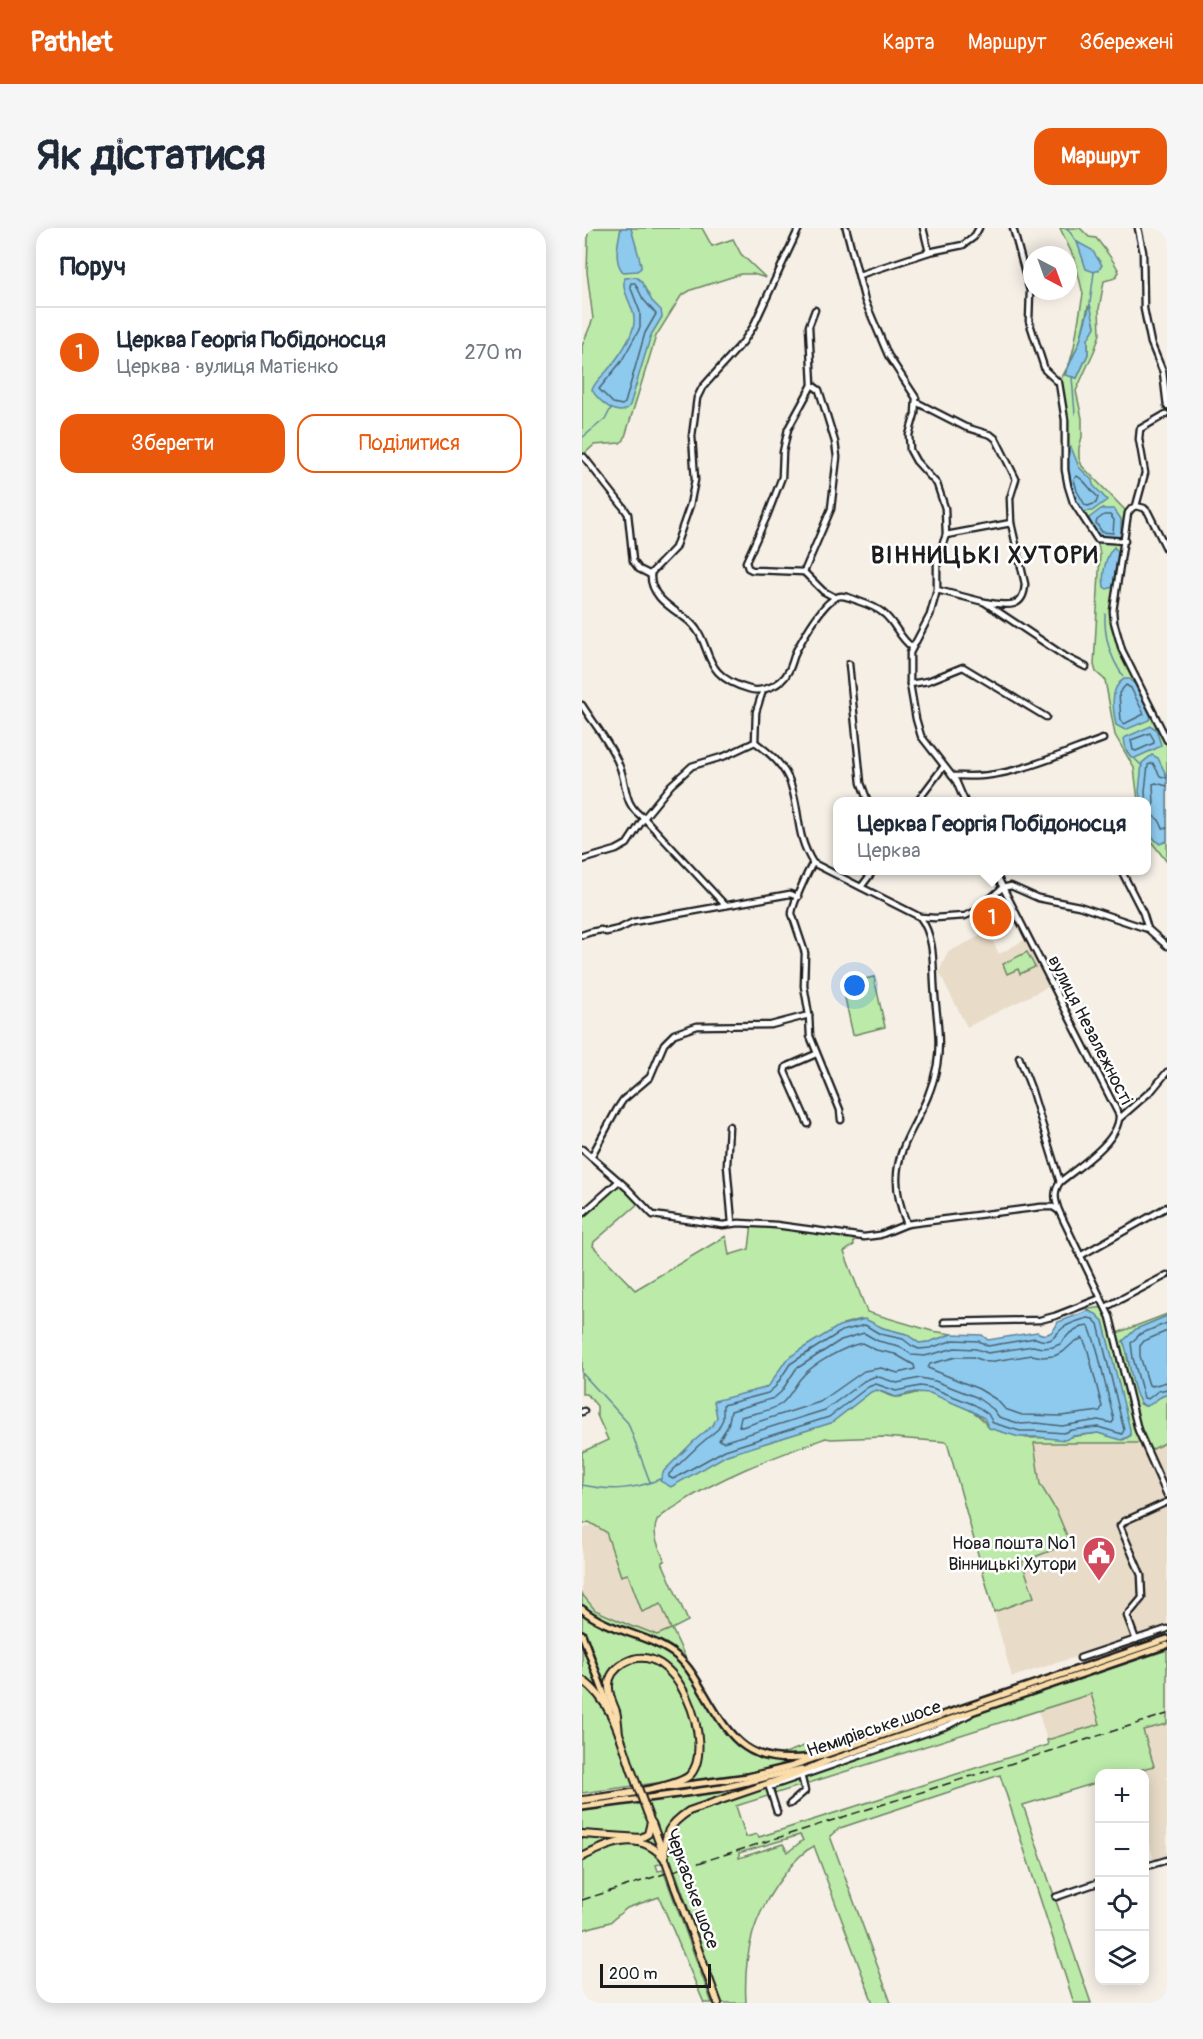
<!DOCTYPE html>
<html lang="uk">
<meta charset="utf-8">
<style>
body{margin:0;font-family:Pangolin,sans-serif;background:#f6f6f7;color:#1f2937}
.controls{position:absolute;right:18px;bottom:18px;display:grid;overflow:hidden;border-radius:12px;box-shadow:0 3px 15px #0003}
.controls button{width:54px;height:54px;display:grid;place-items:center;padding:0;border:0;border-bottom:2px solid #e0e1e3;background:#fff;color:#1f2937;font:30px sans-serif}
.compass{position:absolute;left:441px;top:18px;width:54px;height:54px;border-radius:50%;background:#fff;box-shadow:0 3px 15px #0003;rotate:139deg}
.scale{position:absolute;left:18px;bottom:15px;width:111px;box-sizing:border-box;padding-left:6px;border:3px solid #1c1c1c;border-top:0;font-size:16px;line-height:21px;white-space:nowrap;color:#1c1c1c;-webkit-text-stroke:4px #fff;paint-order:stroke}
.you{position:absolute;left:273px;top:758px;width:21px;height:21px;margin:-15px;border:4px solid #fff;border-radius:50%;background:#1a73e8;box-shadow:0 0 0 9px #1a73e833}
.badge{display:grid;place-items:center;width:39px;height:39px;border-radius:50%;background:#ea580c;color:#fff;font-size:20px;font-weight:700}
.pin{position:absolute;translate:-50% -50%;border:3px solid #fff;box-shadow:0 2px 6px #0006}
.popup{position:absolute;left:251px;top:569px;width:318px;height:78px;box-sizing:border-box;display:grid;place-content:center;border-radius:12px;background:#fff;filter:drop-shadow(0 2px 4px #0005);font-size:20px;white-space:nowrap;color:#747a83}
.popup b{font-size:22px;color:#1f2937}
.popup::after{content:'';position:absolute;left:50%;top:100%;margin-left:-12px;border:12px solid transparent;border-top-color:#fff}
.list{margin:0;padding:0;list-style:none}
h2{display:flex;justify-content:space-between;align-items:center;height:78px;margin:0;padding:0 24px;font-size:26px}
h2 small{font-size:20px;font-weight:400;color:#747a83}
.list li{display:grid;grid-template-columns:39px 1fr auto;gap:18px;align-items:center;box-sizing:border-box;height:90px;padding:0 24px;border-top:2px solid #e0e1e3}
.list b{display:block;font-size:22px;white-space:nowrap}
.list p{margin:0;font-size:20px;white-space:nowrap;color:#747a83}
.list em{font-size:20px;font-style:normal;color:#747a83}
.actions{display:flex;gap:12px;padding:18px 24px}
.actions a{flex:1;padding:14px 0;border:2px solid #ea580c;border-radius:18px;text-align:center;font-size:21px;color:#ea580c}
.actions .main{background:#ea580c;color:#fff}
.icon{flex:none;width:33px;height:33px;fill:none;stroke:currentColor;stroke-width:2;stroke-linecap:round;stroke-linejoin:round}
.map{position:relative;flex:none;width:585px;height:1775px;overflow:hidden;border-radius:18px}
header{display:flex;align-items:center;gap:36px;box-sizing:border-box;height:84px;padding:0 30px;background:#ea580c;color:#fff}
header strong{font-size:28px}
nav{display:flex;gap:33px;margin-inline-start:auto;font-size:21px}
.intro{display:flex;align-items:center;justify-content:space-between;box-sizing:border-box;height:144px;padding:0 36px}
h1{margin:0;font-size:42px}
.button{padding:15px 27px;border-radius:18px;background:#ea580c;color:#fff;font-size:21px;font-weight:700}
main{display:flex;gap:36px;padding:0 36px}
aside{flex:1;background:#fff;border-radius:18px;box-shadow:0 3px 15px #0003}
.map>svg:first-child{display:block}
.built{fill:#e8dcc8}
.green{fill:#bbeaa9;stroke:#6c8362;stroke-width:1.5;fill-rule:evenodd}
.water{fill:#8ecaee;stroke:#60849a;stroke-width:1.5}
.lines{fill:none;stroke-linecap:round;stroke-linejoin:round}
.shore{stroke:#4a6270;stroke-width:1.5}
.stream{stroke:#60849a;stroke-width:1.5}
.minor-casing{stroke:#1c1c1c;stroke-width:9}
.major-casing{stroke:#1c1c1c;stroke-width:10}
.highway-casing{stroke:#1c1c1c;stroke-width:10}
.minor{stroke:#fff;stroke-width:4.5}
.major{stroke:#fbddab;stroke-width:5}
.highway{stroke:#fbddab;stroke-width:6}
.rail{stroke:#1c1c1c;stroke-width:1.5;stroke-dasharray:9 4.5;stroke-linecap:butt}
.highway-bridge-casing{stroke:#1c1c1c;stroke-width:10;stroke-linecap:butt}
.highway-bridge{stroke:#fbddab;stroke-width:6}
.labels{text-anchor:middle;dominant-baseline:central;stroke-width:5;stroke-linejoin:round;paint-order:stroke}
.street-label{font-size:18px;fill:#1c1c1c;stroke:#fff}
.poi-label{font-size:18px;fill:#1c1c1c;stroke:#fff;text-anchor:end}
.district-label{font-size:24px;font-weight:bold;letter-spacing:1.5px;fill:#1c1c1c;stroke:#fff}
</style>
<header>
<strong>Pathlet</strong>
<nav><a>Карта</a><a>Маршрут</a><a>Збережені</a></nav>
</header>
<div class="intro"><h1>Як дістатися</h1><a class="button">Маршрут</a></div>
<main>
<aside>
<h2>Поруч<small></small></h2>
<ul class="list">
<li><span class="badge">1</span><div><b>Церква Георгія Побідоносця</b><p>Церква · вулиця Матієнко</p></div><em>270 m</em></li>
</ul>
<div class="actions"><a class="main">Зберегти</a><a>Поділитися</a></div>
</aside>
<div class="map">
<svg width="585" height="1775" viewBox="0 0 585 1775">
<rect width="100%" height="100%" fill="#f5efe6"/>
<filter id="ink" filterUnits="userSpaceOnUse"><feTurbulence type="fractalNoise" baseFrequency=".0167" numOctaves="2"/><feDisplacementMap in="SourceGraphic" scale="12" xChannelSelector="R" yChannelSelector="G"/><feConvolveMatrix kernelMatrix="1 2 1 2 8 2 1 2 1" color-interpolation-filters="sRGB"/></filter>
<g filter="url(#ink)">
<g class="built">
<path d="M406,704L417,726L446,710L470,757L385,799L357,744L366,724Z"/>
<path d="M452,1214L561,1215L565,1224L585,1214V1400L430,1449L412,1384L452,1369L440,1334L459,1259Z"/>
<path d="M11,1296L24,1304L39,1348L46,1346L60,1383L79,1376L90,1401L75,1407L22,1387L9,1378L0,1366V1301Z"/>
<path d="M509,1466L519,1496L465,1512L456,1483Z"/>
<path d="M585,1496V1632L573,1636L563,1601L562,1546H546L571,1538L560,1502Z"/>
</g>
<g class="green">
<path d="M5,0H120L130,18L151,11L159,26L184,50L171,46H159L109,62L99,68L74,108L42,212L38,215L12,217L0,228V118L11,91L5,44L6,11Z"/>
<path d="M478,0H498L507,9L514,10C519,16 535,37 537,44L533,50L522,53L517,81L518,106L513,121L494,163L500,190V209L497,220V230L500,238L546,285L531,383L537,415L585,512V634L565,608L564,574L556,573L552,540L533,507L523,452L514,444L512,437L518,326L515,311L497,283L486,258L483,192L477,155L488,134L492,119L501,66L493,32ZM506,79L513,97L506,111V126L495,150L483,146L498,113Z"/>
<path d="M445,724L453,739L438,746L436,741L425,746L421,736Z"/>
<path d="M292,749L303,799L271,807L260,756Z"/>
<path d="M37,953L58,974L12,1014L11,1018L53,1062L144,1008L147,1027L167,1021L170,995L271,1008L272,1017L262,1024L285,1084L350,1103L370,1106L347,1114L337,1115L324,1106L301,1100L280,1091L261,1096L291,1162C299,1162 305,1168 313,1169C322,1170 331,1164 341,1164C355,1164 402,1185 404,1198L445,1210L488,1209L516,1205L541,1212L548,1208L521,1093L505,1081L524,1079L553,1183L535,1105L585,1086V1088L555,1101L541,1114L545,1122V1130L558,1176L563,1178C571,1177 576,1167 585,1167V1214L565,1224L561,1215H452L458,1256L475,1284L488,1315L440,1334L452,1369L412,1384L365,1214L301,1209L249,1211L244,1210C192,1229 139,1248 93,1279C87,1283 79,1287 75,1293C69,1306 78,1321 83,1333L80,1334L106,1393L90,1401L106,1435L139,1491L148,1502L163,1516L175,1523L195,1528L225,1517L229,1530L178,1543L143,1550L106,1555L89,1553L0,1565V1366L13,1382L51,1399H55L75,1407L89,1401L79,1376L60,1384L46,1346L39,1348L24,1304L7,1294L0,1297V1224L26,1212L15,1187V1178L5,1166H0V986Z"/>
<path d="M585,1422V1496L561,1502L572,1538L546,1545L518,1546L517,1554L441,1577L509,1775H492L418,1547L258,1600L248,1608L309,1775H291L232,1618C220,1624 213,1633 205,1643C172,1684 161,1723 164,1775H140L89,1632L74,1637L76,1643L81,1642L130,1775H122L77,1669L45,1680L28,1694L0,1702V1632L27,1618L28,1613L0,1627V1583L3,1582L165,1557L167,1563ZM509,1466L518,1496L465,1512L466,1517L177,1609L175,1606L164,1609L154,1578ZM218,1607L221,1612L206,1624L201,1616L157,1630V1625Z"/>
</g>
<g class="water">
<path d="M39,0H49C51,9 60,35 59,40L55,43L41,44C31,33 36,14 39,0Z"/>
<path d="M495,14L510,22L520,37L517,42L512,44L504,41Z"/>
<path d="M54,49L59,53L70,73L79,82L80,89L69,107L48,177C39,193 16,173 10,162C13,154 18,150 24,144C35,131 47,115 51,100C57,81 37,65 43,50Z"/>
<path d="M508,76L513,99L506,111V126L495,150L483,147L498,113Z"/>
<path d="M489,219L497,239L510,252L511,257L525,272L510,283L500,284L489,265L485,227L486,222Z"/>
<path d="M519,281H532L539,291V307L535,311C518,310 510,309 507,290Z"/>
<path d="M532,319L536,324L531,359L525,361L522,359C520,347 523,328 532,319Z"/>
<path d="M542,451H547L554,457L570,487L567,492L543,502L534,497C531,482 527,460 542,451Z"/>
<path d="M569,498L574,501L579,517L575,520L553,530H549L544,522L542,510Z"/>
<path d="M570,527L576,530L585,549V613L578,616C564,607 564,589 564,574L559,573L557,564L560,535Z"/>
<path d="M506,1083L514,1086L521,1093L548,1201V1208L539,1212L516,1205L491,1208L483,1212L455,1209H437L407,1200L402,1190L390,1183L348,1165L333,1164L314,1169L295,1162L289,1164L249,1195L145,1227L89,1259L78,1253L82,1243L112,1213L131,1197L135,1189L132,1173L183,1160L188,1156L204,1132L218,1122L257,1098L283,1091L301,1100L324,1106L337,1115L347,1114L370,1106L400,1107L406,1112L455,1104C465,1110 472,1104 476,1094Z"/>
<path d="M585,1088V1167C575,1167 572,1178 563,1178C548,1171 549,1127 541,1113L554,1101Z"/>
</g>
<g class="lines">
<g class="shore">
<path d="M53,55L61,71L74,86L63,105L43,175L40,177L31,175L17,161L39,134L58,100V84L48,58L49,55Z"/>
<path d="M495,248C504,253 508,262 516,269L514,275L506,278L503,277L495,263L492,251Z"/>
<path d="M522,287H528L532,292L531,305L520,304L514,295L515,292Z"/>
<path d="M544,457L549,460L562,486L542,496L539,493L537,465Z"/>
<path d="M568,505L572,512V515L554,523L551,522L549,512Z"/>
<path d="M585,558L574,555L571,556L572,575L567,585L577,592L581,600H585"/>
<path d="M564,575L563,563L566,537L571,535L578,548L585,550"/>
<path d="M506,1090L511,1091L516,1096L542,1202L540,1206L516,1199L490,1202L482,1205L455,1203H438L411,1195L406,1186L393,1177L350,1160L338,1158L314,1163L294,1156L286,1159L247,1189L143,1222L91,1251L87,1249V1246L116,1218L136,1201L141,1191V1177L186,1165L193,1159L208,1136L222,1127L260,1103L283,1097L298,1106L321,1111L330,1118L337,1121L348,1120L372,1112L397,1113L406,1118L453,1110C472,1118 472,1106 482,1099C489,1095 498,1092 506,1090Z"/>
<path d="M585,1095L558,1106L549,1115L551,1130L562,1170L566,1171L576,1163L585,1161"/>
<path d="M507,1098L515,1121L532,1192L530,1195L516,1192L480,1198L455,1195L439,1196L417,1189L411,1181L394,1169L353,1153L338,1150L315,1155L294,1148L282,1153L243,1182L141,1214L137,1212L146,1198L149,1183L192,1170L199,1164L214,1141L259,1112L282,1105L296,1113L317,1118L330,1127L343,1128L373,1120L394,1121L406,1125L451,1118L460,1120L471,1119L478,1116L487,1106L500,1099Z"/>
<path d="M585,1103L562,1113L558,1118V1128L567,1157L570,1158L585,1154"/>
<path d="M501,1110L506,1123L520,1179L518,1183L479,1188L440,1187L423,1181L415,1172L397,1161L346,1140L348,1136L374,1129H391L406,1134L450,1127L460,1129L472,1128L481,1124L492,1114Z"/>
<path d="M280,1115L294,1122L313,1126L332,1137L333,1141L316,1145L299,1140L282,1143L238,1174L160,1199L157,1198L159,1189C172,1185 188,1184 199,1176C208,1169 212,1158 219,1150C230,1136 264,1118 280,1115Z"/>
</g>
<g class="stream">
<path d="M485,0L495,14"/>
<path d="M508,75L512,44"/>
<path d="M490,149L493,186"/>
<path d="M0,210L24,190L29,180"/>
<path d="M523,386C522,408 528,429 541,448"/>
<path d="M553,531L560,538"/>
<path d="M0,1145L46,1195L68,1254"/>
<path d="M0,1257C29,1263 51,1262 78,1251"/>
</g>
<g class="minor-casing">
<g id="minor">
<path d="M217,0L171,99L161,114L120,160L115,170L110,208L113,252L108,277L93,320L69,345C67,367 88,379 103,390C135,413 113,446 167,461C180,465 200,457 206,444C210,438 211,430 214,423C221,410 244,368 259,368C265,368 271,371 276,373C285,376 294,379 301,385C313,394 317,410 330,419"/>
<path d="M264,0L283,73L306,127L334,170L333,186L327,207L328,222L334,233L355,256L363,280L364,307L355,331V362L348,387L328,425V456L334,491L339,508L374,553L383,574"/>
<path d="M341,0L347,24"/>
<path d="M431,0L448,63L447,93L463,142L477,155L483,192V242L486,258L491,274L515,311L543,313"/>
<path d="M556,0L561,24L562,81L569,115L581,144L585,178"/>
<path d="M277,47L347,24L381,17L392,9L397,0"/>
<path d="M230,157L237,162L253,214L255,229L249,281L222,344L241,363L252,369"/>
<path d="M334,174L383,199L409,207L414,211L434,251L428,270L429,295L443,356C442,383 422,377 402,374"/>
<path d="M584,186L558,201L557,211L563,245L554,278L550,280L546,285L531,383L532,394L540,422L585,512"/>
<path d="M2,229L42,280L46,286L51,333L57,341L69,347"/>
<path d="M554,278L562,280L566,284L585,322"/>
<path d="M364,307L429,295"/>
<path d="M222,344L170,342L166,340L164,334L185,288L200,249L201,224L206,201L230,157L227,98L233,82"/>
<path d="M355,362L402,374L484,429L504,439"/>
<path d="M267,436L279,555L286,574"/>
<path d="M328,456L346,453L381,439L464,489"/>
<path d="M0,477C12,496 29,516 37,537C46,558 40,576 62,590L143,677"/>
<path d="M173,514C189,526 203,538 209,557C219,586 213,606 231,635L338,689C352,708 351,732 352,754C353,781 360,810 355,837C343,903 294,922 325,996"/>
<path d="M173,514L174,484L181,462"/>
<path d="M370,548C382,548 395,549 408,547C446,542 484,524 521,511"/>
<path d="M335,574L362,538"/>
<path d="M0,632L34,622L45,616L62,590L89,557L110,538L143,528L173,514"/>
<path d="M231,635C226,643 210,677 210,686L223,725L222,758L227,787L228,808L258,882L259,892"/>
<path d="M412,642L537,887C538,913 496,939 478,954C471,964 473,972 477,983L528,1089L556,1202L585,1267"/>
<path d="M539,642L561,685L566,701"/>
<path d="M279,659L292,642"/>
<path d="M338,689L353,690L383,688L394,683L420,660L429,658L456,670L497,678L566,701L585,718"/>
<path d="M0,707L9,704L19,702L24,704L37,701L51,694L208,666L216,669"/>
<path d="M437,829L449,860L478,954"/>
<path d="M538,890L571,861L585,844"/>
<path d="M226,896L203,844L204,839L234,826"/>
<path d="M147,898L145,937L150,995"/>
<path d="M0,921L45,960L71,987L141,997L157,995L194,997L282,1009L298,1007L325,996L459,979H471L477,983"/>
<path d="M9,929L35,881L41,872L68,849L82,816L92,806L115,798L189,797L227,787"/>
<path d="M0,986L37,953"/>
<path d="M498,1028L585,979"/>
<path d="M524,1079L585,1047"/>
<path d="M362,1094L458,1092L473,1088L519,1070"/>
<path d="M0,1184L2,1183"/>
<path d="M554,1412L545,1388L560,1370L559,1347L538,1298L543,1293L585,1274"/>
<path d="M498,1430L585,1401"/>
<path d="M208,1576L223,1563L219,1547"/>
<path d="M195,1584L187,1559L367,1497L388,1486"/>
<path d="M562,1639L585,1632"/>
<path d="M474,1669L518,1654"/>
</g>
</g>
<g class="major-casing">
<g id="major">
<path d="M0,1381C25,1403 63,1405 91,1425C105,1435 113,1450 122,1465C151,1515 167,1537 230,1529"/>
<path d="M0,1406L28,1482"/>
<path d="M243,1534L585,1417"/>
<path d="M82,1560L166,1549L207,1539L585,1411"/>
<path d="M0,1579L140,1560L220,1541"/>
</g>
</g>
<g class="highway-casing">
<g id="highway">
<path d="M0,1452C28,1470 39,1510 49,1541"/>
<path d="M0,1572C23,1569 91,1561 107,1548C136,1521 94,1404 42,1435C34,1440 27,1447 27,1457C26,1466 31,1475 34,1483C36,1491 36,1498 37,1506"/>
<path d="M70,1595L81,1625"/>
<path d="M0,1606L59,1610L66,1606L69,1594"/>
<path d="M0,1629C29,1615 58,1601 83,1631"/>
<path d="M83,1632C81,1606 86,1597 107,1583L212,1547L245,1533"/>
<path d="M93,1659L136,1775"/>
</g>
</g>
<use href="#minor" class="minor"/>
<use href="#major" class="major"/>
<use href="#highway" class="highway"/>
<path class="rail" d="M0,1672L585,1486"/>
<g class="highway-bridge-casing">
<g id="highway-bridge">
<path d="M49,1541L68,1592"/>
<path d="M84,1633L93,1659"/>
</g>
</g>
<use href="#highway-bridge" class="highway-bridge"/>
</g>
</g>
<defs>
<g id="civic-pin" transform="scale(1.725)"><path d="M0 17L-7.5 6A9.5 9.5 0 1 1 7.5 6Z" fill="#d1495b" stroke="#fff"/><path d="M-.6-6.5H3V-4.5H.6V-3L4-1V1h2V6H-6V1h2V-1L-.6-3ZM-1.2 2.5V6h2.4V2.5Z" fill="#fff"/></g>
</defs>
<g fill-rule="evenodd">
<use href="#civic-pin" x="517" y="1325"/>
</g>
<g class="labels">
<g class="street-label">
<text transform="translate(508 802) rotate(63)">вулиця Незалежності</text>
<text transform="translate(292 1501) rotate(-19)">Немирівське шосе</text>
<text transform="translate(110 1661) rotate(70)">Черкаське шосе</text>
</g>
<g class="poi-label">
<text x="494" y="1315">Нова пошта №1<tspan x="494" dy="21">Вінницькі Хутори</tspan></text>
</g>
<g class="district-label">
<text x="403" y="327">ВІННИЦЬКІ ХУТОРИ</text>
</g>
</g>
</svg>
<div class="controls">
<button>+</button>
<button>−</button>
<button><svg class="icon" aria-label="locate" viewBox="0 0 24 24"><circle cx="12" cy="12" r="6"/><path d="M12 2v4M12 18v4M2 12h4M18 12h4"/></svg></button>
<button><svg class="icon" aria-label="layers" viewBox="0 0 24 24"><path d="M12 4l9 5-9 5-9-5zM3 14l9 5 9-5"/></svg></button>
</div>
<svg class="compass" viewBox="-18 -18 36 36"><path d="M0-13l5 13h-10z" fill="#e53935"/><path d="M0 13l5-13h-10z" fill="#747a83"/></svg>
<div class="scale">200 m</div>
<div class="you"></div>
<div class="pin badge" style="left:410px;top:689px">1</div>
<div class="popup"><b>Церква Георгія Побідоносця</b>Церква</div>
</div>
</main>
